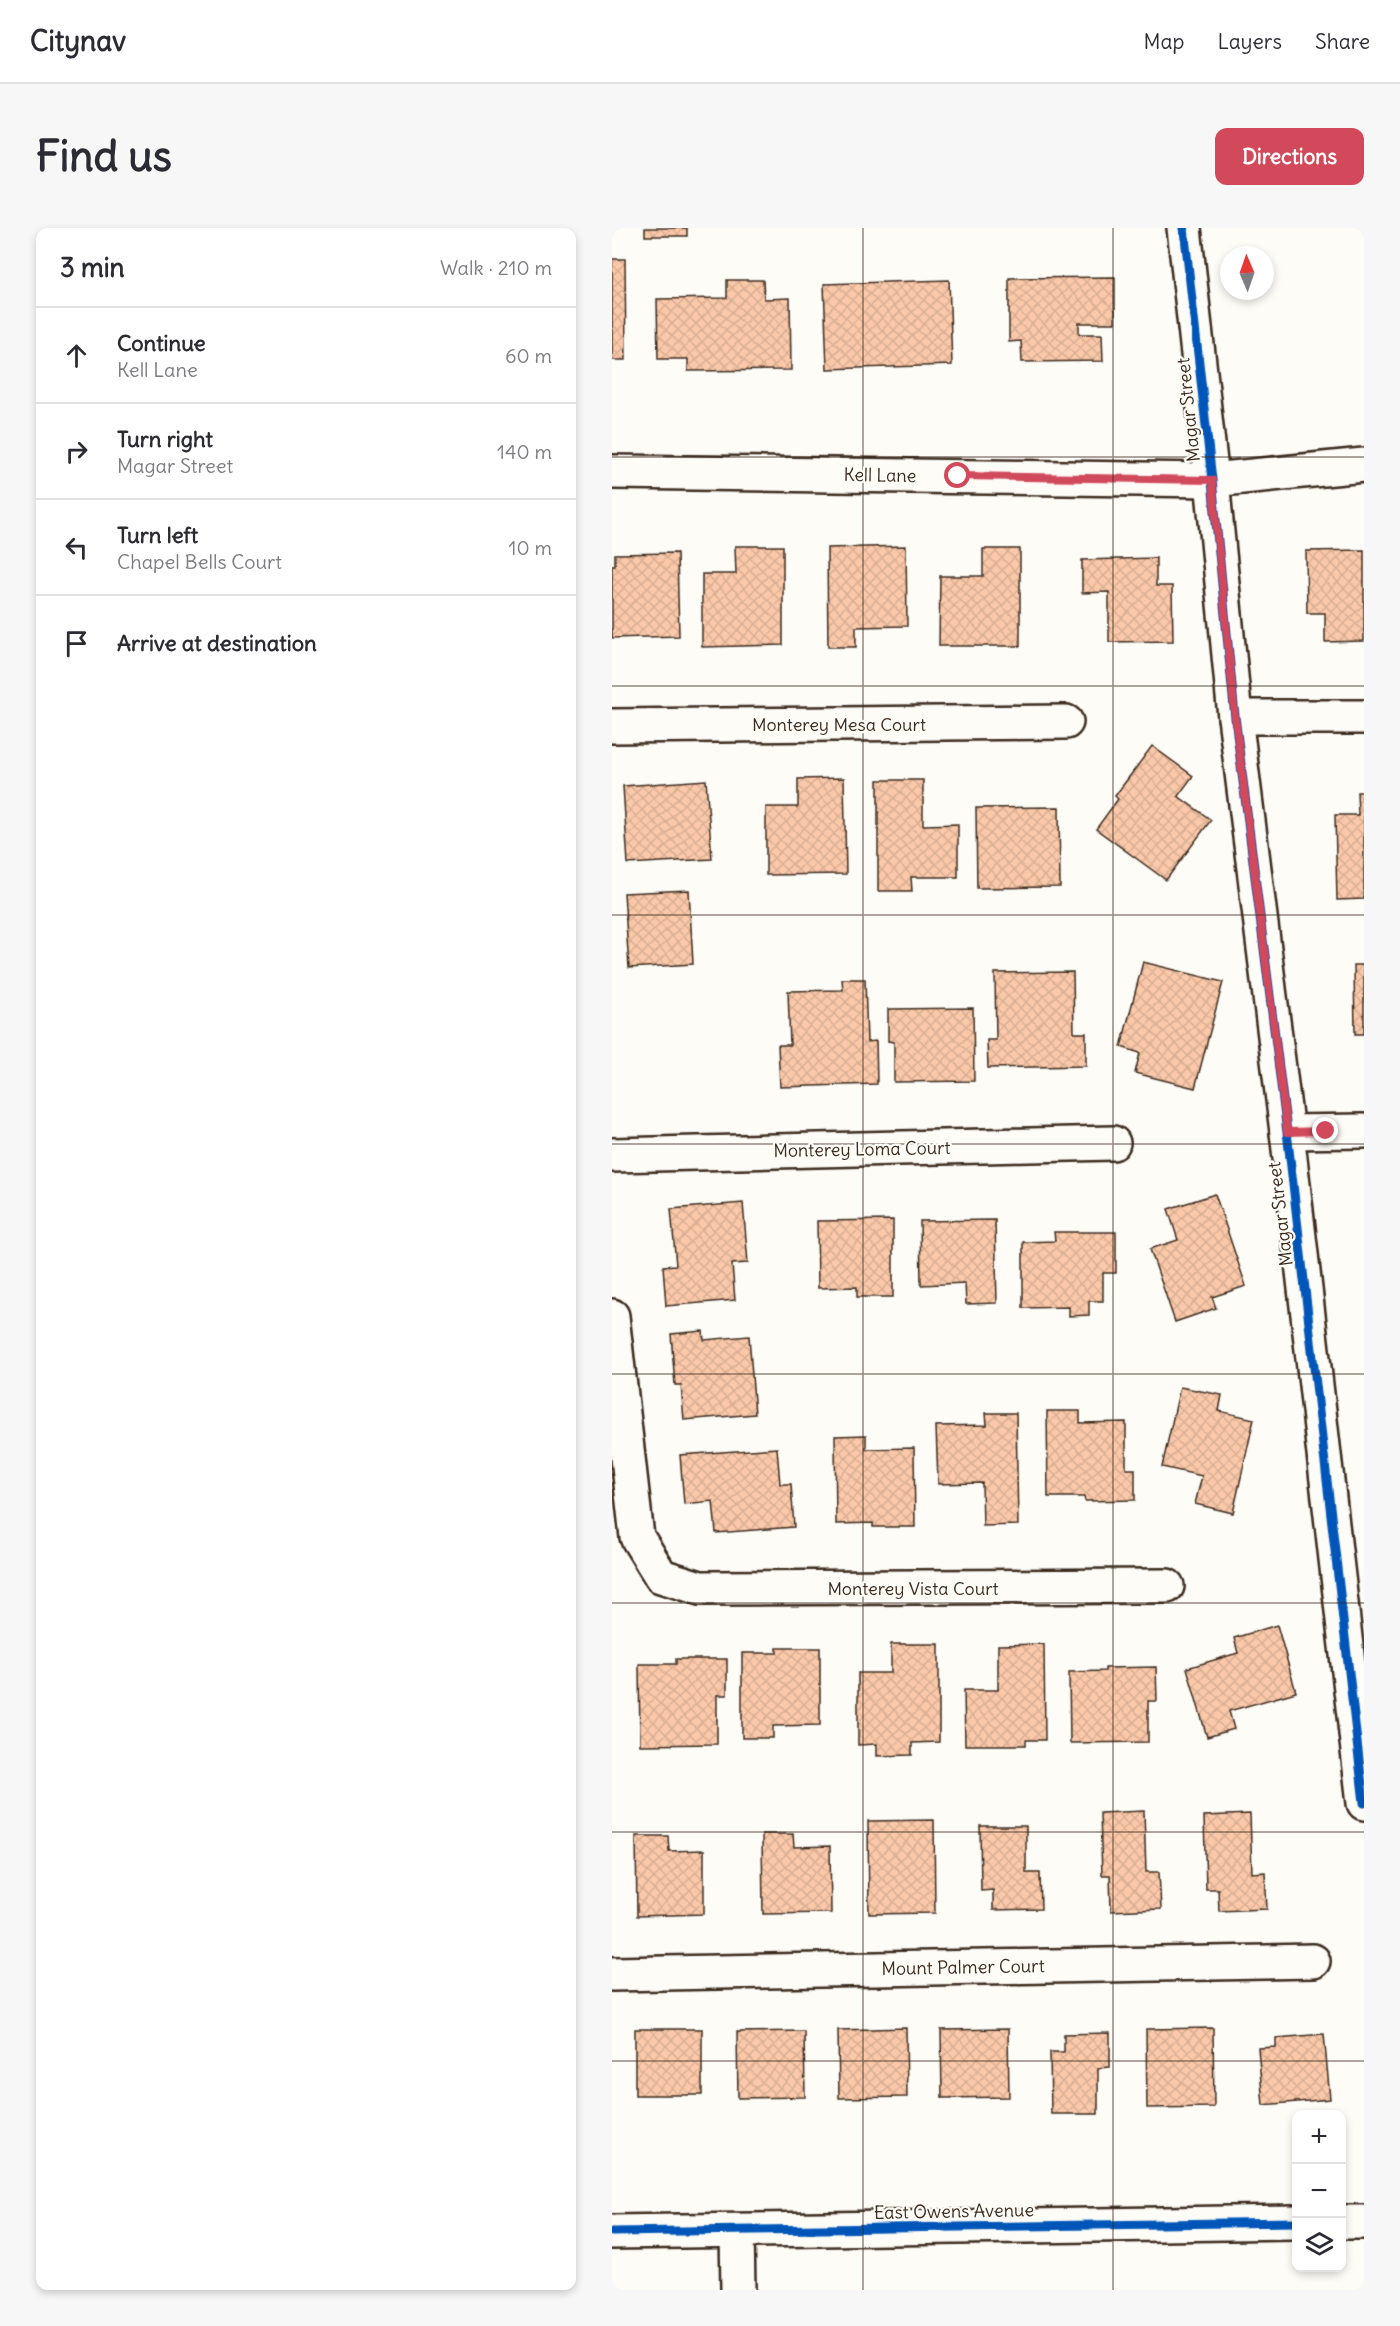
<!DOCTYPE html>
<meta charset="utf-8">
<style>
body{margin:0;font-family:Delius,sans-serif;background:#f7f7f7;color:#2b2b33}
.controls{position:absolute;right:18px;bottom:18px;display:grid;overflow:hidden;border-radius:12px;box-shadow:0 3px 9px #0003}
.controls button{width:54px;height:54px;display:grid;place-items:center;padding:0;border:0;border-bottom:2px solid #e1e1e2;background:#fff;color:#2b2b33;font:30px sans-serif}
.compass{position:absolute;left:608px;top:18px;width:54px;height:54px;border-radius:50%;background:#fff;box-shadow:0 3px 9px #0003;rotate:358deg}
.stop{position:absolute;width:18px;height:18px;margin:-14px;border:4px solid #d1495b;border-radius:50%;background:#fff}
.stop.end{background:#d1495b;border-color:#fff;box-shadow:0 2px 6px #0008}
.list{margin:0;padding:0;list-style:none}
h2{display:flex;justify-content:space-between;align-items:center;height:78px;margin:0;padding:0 24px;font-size:26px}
h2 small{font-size:20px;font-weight:400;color:#7c7c81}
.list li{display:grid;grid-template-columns:39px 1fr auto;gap:18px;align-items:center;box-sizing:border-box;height:96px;padding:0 24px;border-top:2px solid #e1e1e2}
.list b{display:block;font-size:22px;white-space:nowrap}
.list p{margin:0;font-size:20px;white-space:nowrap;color:#7c7c81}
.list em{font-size:20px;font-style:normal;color:#7c7c81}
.icon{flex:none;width:33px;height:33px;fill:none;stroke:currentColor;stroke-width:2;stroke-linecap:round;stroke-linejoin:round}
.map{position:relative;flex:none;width:752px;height:2062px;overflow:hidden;border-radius:12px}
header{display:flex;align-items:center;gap:36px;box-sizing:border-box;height:84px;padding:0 30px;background:#fff;border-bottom:2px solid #e1e1e2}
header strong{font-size:28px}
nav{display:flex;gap:33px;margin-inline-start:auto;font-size:21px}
.intro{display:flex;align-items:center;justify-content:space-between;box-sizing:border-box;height:144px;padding:0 36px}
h1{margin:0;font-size:42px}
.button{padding:15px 27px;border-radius:12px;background:#d1495b;color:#fff;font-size:21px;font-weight:700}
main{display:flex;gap:36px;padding:0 36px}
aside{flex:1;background:#fff;border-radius:12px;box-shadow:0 3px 9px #0003}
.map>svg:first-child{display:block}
.building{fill:url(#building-cross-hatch);stroke:#3b2a1e;stroke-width:1.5}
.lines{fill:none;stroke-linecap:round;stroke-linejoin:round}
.minor-casing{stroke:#3b2a1e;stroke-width:38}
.major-casing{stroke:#3b2a1e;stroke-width:38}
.minor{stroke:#fdfcf7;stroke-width:33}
.major{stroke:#fdfcf7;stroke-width:33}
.cycleway-casing{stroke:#fdfcf7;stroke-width:13}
.cycleway{stroke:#0057b8;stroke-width:9}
.route{stroke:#d1495b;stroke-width:8}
.grid{fill:none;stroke:#3b2a1e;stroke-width:1.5;stroke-opacity:0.55}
.labels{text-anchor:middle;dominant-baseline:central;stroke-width:4.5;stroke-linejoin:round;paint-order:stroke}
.street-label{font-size:18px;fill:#3b2a1e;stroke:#fdfcf7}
</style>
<header>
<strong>Citynav</strong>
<nav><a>Map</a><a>Layers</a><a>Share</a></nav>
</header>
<div class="intro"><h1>Find us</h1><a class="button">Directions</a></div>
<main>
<aside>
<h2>3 min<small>Walk · 210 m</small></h2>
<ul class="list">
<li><svg class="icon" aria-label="ahead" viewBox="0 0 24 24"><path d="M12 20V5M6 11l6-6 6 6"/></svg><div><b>Continue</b><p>Kell Lane</p></div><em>60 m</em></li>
<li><svg class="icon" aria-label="right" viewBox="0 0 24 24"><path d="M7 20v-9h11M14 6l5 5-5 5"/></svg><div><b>Turn right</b><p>Magar Street</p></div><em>140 m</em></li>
<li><svg class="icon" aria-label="left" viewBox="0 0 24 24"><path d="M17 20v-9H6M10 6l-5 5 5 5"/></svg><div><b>Turn left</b><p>Chapel Bells Court</p></div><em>10 m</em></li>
<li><svg class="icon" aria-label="arrive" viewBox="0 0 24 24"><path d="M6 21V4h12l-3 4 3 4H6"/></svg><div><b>Arrive at destination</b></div></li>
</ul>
</aside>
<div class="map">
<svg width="752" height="2062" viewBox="0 0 752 2062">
<defs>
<pattern id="building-cross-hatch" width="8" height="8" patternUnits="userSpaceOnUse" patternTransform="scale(1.5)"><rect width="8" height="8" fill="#fbc9aa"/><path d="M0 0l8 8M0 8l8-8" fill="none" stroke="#d8ad92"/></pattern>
</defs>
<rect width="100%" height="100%" fill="#fdfcf7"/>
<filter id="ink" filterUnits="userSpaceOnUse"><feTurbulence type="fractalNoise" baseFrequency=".0167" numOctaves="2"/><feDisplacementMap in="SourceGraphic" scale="12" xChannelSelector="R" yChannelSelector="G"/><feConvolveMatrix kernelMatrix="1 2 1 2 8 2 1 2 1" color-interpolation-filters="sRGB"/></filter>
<g filter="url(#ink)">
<g class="building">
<rect x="33" y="0" width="42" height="8"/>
<path d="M0,31H13L14,132H0Z"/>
<path d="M503,49V95H467V106H490L491,133L410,134L409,113L397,114V50Z"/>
<path d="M115,52H151L152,71L178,70L179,142L76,143V131H46L45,71L115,70Z"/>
<path d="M337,52L340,137L215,141L212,56Z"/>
<path d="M123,318H171V417L90,419V346H124Z"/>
<path d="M294,318L295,398L244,399V419H216L215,320Z"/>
<path d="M371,321H408V418H327L328,348H371Z"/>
<path d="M752,322V413L713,414V385H695L694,323Z"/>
<path d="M65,325L67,408L0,410V337H3V326Z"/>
<path d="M544,330V358H560L561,413L497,414V364L470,365V332Z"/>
<path d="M540,518L581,548L566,568L599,592L554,652L484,601L506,571L503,568Z"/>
<path d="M232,550L234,646L154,647V579H186V551Z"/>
<path d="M94,552L100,631L16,636L11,558Z"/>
<path d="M266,552H311V597L346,596V649H299L300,663H266Z"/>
<path d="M745,564H752V671L725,672L723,587H746Z"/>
<path d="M447,579L448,659L365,660L364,580Z"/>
<path d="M77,662L81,736L17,740L12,665Z"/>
<path d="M531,734L611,754L583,860L523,845L528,825L509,819Z"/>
<path d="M742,737H752V806H743Z"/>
<path d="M461,744L462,805H474V838L376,840L375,812H384L383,745Z"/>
<path d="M230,751H253L255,814L264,813L265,856L168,859L166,817H178L176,763L231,762Z"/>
<path d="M361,780L362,853L282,854V814L276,813V781Z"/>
<path d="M603,966L634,1058L600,1069L604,1080L563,1094L538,1021L566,1012L556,981Z"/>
<path d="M131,975L136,1035L120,1036L123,1072L54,1078L51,1038L64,1037L59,981Z"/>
<path d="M281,992V1069H245V1059L206,1060L205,993Z"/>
<path d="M383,992L385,1075L354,1076L353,1055L309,1057L308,993Z"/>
<path d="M442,1004H504V1045H491V1073H477V1087L457,1088V1079L411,1080V1014L443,1013Z"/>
<path d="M91,1103L92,1112L137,1108L143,1186L72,1192L69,1157H63L59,1106Z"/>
<path d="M568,1159L610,1167L607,1183L642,1191L621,1285L583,1276L590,1248L550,1239Z"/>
<path d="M435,1183H468V1195L514,1194V1241H523V1272L473,1273L472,1269H436Z"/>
<path d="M374,1185H404L406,1297L371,1298L370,1255L326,1256L324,1198L375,1197Z"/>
<path d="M254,1207V1221L302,1220L303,1299H261V1295L224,1296L223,1208Z"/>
<path d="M165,1220L168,1256H179L182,1299L104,1305L101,1273L72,1276L68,1227Z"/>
<path d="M665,1397L684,1464L617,1483L622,1501L595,1509L575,1440L626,1425L622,1410Z"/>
<path d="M279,1416H327V1514L300,1515V1527L265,1528V1516L246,1517V1445H279Z"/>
<path d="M432,1416L433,1512H414V1517H353L352,1462H386V1417Z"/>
<path d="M165,1420H208V1497L161,1498V1510H130V1425H165Z"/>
<path d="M64,1431H115V1467H105V1516L28,1517L27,1436H64Z"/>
<path d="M544,1439L545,1473H536V1514L458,1515L457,1444L493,1443V1440Z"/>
<path d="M532,1583L534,1644H547L549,1681L499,1683L498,1647H490L488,1585Z"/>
<path d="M638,1586L640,1645L653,1644L655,1681L607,1683L606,1661H594L592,1588Z"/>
<path d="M322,1592L323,1685L257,1686L256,1593Z"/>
<path d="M368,1598H414V1645H428L429,1681L381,1682V1662L369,1663Z"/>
<path d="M150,1606H181L182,1619L218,1618L219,1685L151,1686Z"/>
<path d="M24,1608H56L57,1623L92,1622V1686L25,1688Z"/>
<path d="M294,1800L295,1869L227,1870L226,1802Z"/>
<path d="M601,1800L602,1879L535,1880L534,1801Z"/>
<rect x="23" y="1801" width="67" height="66"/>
<path d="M396,1801L397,1869L330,1870L329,1802Z"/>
<path d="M192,1803L193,1869L126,1870L125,1804Z"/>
<path d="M498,1805V1839L486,1840V1886H439L438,1824H452V1806Z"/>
<path d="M712,1806L718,1871L651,1877L646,1820L664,1819V1810Z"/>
</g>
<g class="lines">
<g class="minor-casing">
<g id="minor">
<path d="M572,0L600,252L623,489L675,904L752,1575"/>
<path d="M0,244L600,252L752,237"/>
<path d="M623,489H752"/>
<path d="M0,498L454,494"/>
<path d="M675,904L752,903"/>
<path d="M0,927L501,915"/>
<path d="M0,1088L25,1309L49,1348L88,1360L555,1358"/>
<path d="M0,1746L701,1733"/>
<path d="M125,2003L126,2062"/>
</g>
</g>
<g class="major-casing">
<g id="major">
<path d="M730,1994H752"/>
<path d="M0,2004L684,1994"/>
</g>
</g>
<use href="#minor" class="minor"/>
<use href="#major" class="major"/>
<g class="cycleway-casing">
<g id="cycleway">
<path d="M572,0L600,252L623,489L675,904L752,1575"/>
<path d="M0,2004L684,1994"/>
</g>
</g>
<use href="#cycleway" class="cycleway"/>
</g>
</g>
<g class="lines" filter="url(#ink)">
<path class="route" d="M346,248L600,252L623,489L675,904L714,903"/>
</g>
<path class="grid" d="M251,0V2062M501,0V2062M0,229H752M0,458H752M0,687H752M0,916H752M0,1146H752M0,1375H752M0,1604H752M0,1833H752"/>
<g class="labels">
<g class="street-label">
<text transform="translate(576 182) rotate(-96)">Magar Street</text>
<text transform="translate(268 247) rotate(1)">Kell Lane</text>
<text x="227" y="496">Monterey Mesa Court</text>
<text transform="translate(250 921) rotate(-1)">Monterey Loma Court</text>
<text transform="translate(668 986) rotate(-97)">Magar Street</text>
<text x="301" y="1360">Monterey Vista Court</text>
<text transform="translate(351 1739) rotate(-1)">Mount Palmer Court</text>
<text transform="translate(342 1983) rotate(-1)">East Owens Avenue</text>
</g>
</g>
</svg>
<div class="controls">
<button>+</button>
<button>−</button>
<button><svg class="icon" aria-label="layers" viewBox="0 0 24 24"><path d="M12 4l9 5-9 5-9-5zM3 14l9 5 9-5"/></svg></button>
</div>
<svg class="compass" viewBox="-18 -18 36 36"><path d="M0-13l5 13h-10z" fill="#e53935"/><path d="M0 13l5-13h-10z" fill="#7c7c81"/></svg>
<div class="stop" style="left:346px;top:248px"></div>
<div class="stop end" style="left:714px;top:903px"></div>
</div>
</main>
